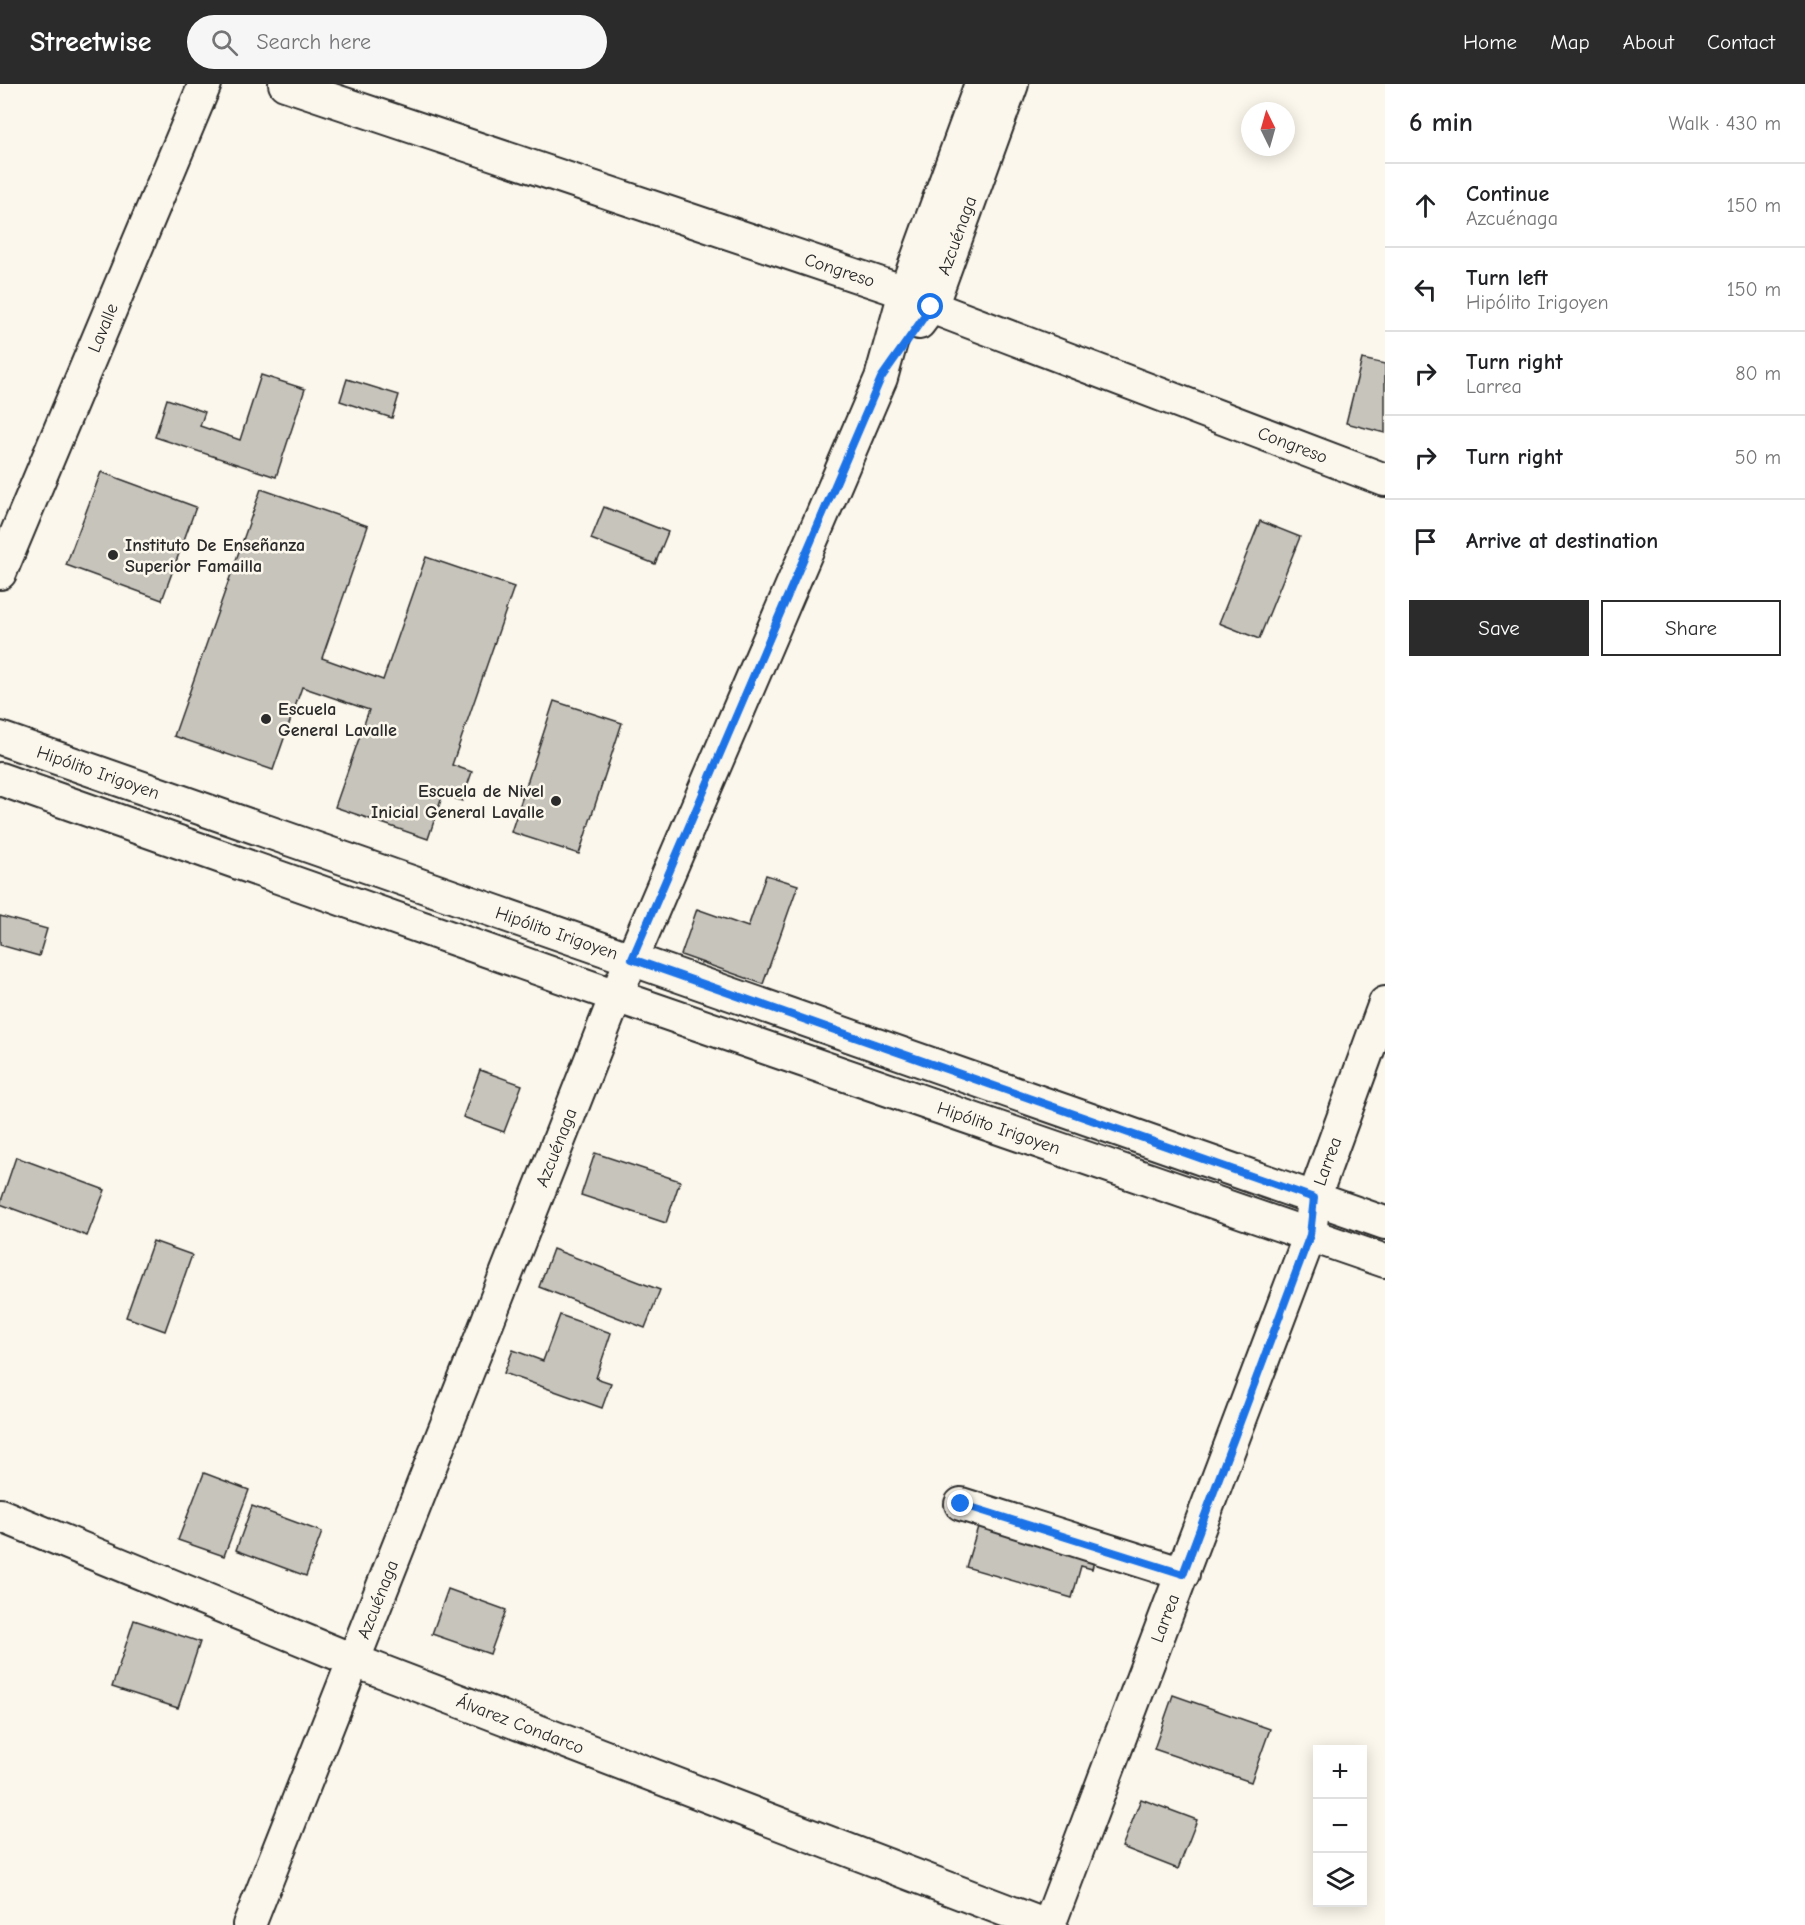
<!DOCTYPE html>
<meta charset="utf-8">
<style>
body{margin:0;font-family:"Comic Neue",sans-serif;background:#f6f6f6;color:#202124}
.controls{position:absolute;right:18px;bottom:18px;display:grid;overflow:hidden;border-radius:0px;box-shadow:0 3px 15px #0003}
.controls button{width:54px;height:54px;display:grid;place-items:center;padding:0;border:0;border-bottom:2px solid #e0e0e0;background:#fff;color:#202124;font:30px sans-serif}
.compass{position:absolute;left:1241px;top:18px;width:54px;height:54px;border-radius:50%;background:#fff;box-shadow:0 3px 15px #0003;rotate:355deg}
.stop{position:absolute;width:18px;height:18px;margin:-14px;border:4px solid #1a73e8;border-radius:50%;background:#fff}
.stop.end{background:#1a73e8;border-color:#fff;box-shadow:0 2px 6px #0008}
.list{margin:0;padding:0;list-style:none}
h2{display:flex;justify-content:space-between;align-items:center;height:78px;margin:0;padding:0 24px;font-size:26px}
h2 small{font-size:20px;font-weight:400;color:#757577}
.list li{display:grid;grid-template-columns:39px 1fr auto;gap:18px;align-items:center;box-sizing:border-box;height:84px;padding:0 24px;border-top:2px solid #e0e0e0}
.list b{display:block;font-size:22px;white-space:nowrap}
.list p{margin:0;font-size:20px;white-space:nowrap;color:#757577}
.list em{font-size:20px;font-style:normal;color:#757577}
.actions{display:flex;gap:12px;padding:18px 24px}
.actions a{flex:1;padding:14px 0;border:2px solid #2b2b2b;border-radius:0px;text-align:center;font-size:21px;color:#2b2b2b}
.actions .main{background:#2b2b2b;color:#fff}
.icon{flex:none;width:33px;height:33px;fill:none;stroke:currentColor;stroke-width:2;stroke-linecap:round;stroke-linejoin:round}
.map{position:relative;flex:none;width:1385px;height:1841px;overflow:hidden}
header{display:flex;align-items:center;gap:36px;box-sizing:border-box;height:84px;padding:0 30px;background:#2b2b2b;color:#fff}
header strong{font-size:28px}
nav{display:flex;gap:33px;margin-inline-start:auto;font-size:21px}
.search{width:420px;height:54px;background:#f6f6f6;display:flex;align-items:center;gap:15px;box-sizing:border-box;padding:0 21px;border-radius:33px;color:#757577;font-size:22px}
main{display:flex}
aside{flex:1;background:#fff}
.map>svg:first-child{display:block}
.building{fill:#c7c4bc;stroke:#2b2b2b;stroke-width:1.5}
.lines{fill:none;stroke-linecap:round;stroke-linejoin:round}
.minor-casing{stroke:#2b2b2b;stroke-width:36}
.minor{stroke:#fbf7ec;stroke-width:32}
.route{stroke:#1a73e8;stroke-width:8}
.poi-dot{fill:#2b2b2b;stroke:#fbf7ec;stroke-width:2}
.labels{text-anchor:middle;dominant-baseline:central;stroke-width:5;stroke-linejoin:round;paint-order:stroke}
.street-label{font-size:18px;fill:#2b2b2b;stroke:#fbf7ec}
.poi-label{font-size:18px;font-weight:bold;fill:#2b2b2b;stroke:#fbf7ec;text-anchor:start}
</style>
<header>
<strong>Streetwise</strong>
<div class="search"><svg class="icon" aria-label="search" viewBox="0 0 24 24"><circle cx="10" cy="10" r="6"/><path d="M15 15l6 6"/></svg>Search here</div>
<nav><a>Home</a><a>Map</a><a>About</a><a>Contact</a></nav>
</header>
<main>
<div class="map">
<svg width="1385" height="1841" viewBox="0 0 1385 1841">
<rect width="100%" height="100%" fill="#fbf7ec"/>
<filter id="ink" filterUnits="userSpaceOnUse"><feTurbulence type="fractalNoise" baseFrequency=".0167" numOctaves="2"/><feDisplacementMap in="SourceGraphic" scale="12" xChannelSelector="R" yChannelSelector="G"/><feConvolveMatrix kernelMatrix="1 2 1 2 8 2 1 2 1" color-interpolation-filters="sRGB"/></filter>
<g filter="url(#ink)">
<g class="building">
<path d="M1362,275L1385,280V349L1346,339Z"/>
<path d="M261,291L305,305L276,393L155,353L167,315L205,328L200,342L240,356Z"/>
<path d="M347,295L399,311L392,334L340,317Z"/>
<path d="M101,388L196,423L162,516L66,481Z"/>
<path d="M261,405L368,442L322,574L383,596L426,473L514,503L452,681L472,688L462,717L443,710L428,755L335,723L369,626L302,603L273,686L174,652Z"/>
<path d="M604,423L668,448L655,480L591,455Z"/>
<path d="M1260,437L1300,453L1259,555L1219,539Z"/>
<path d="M554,617L622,639L579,770L511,748Z"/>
<path d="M766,791L798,801L763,900L681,871L697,825L748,843Z"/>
<path d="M0,832L47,845L39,872L0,861Z"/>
<path d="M480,986L522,1001L504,1048L463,1033Z"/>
<path d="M595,1069L680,1097L666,1139L581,1111Z"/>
<path d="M16,1073L105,1106L87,1152L0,1120Z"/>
<path d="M153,1157L192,1171L165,1247L126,1233Z"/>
<path d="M553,1165L660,1206L645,1244L539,1203Z"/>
<path d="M560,1231L611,1249L596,1294L611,1299L602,1324L504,1289L513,1266L543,1277Z"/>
<path d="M204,1389L249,1406L224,1472L178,1456Z"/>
<path d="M252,1422L322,1448L306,1492L236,1466Z"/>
<path d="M980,1436L1095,1473L1092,1485L1081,1482L1072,1514L966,1483Z"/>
<path d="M448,1505L506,1526L490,1570L432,1550Z"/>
<path d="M134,1536L200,1558L178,1624L112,1603Z"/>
<path d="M1173,1611L1270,1645L1251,1698L1154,1665Z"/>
<path d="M1141,1715L1197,1736L1178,1785L1122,1763Z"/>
</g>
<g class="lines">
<g class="minor-casing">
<g id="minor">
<path id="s1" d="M285,0L905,208L931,223L1385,396"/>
<path id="s2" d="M919,239L931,223L1012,0"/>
<path id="s3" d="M0,489L205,0"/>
<path id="s4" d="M0,654L1385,1139"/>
<path id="s5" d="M0,695L616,912L1385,1177"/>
<path d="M961,1420L1183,1490"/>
<path id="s6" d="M0,1431L355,1577L1044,1841"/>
<path id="s7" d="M249,1841L616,912L881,294L905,208L981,0"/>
<path id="s8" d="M1049,1841L1310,1151L1314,1114L1385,919"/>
</g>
</g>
<use href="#minor" class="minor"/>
</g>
</g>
<g class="lines" filter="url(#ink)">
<path class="route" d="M931,223L881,294L632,875L1314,1114L1310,1151L1183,1490L961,1420"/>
</g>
<g class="poi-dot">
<circle cx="113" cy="471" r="6"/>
<circle cx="266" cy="635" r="6"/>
<circle cx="556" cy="717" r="6"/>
</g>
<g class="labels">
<g class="street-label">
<text stroke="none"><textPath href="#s2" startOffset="96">Azcuénaga</textPath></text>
<text stroke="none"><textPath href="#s1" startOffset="585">Congreso</textPath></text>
<text stroke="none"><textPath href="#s3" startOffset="266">Lavalle</textPath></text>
<text stroke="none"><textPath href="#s1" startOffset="1071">Congreso</textPath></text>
<text stroke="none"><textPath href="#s4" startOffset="104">Hipólito Irigoyen</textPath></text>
<text stroke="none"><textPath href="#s4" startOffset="590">Hipólito Irigoyen</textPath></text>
<text stroke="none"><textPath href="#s5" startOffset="1058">Hipólito Irigoyen</textPath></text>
<text stroke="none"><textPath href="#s7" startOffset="836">Azcuénaga</textPath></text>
<text stroke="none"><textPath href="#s8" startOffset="814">Larrea</textPath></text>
<text stroke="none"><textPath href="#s7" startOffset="350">Azcuénaga</textPath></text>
<text stroke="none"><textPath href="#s8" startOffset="328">Larrea</textPath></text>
<text stroke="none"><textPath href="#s6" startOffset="561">Álvarez Condarco</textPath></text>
</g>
<g class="poi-label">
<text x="125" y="461">Instituto De Enseñanza<tspan x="125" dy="21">Superior Famailla</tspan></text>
<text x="278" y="625">Escuela<tspan x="278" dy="21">General Lavalle</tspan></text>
<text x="544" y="707" text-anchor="end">Escuela de Nivel<tspan x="544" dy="21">Inicial General Lavalle</tspan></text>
</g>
</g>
</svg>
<div class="controls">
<button>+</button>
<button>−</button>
<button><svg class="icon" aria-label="layers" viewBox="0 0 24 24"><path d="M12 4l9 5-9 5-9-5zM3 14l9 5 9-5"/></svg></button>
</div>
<svg class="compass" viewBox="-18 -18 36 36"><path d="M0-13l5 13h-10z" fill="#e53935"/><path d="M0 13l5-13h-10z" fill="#757577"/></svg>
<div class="stop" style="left:931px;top:223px"></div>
<div class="stop end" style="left:961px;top:1420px"></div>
</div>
<aside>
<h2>6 min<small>Walk · 430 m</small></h2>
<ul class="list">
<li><svg class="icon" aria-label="ahead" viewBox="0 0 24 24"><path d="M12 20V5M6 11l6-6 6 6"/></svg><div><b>Continue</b><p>Azcuénaga</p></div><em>150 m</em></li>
<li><svg class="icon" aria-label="left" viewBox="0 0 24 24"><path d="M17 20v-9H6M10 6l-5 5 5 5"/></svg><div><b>Turn left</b><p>Hipólito Irigoyen</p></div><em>150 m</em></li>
<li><svg class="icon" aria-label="right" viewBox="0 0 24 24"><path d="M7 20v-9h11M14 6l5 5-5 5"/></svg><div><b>Turn right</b><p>Larrea</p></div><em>80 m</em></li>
<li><svg class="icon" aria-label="right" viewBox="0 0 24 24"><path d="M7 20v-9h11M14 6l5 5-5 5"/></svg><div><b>Turn right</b></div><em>50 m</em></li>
<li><svg class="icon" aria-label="arrive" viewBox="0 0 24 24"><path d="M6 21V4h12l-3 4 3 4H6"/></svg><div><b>Arrive at destination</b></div></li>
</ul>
<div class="actions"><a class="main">Save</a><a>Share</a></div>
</aside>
</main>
